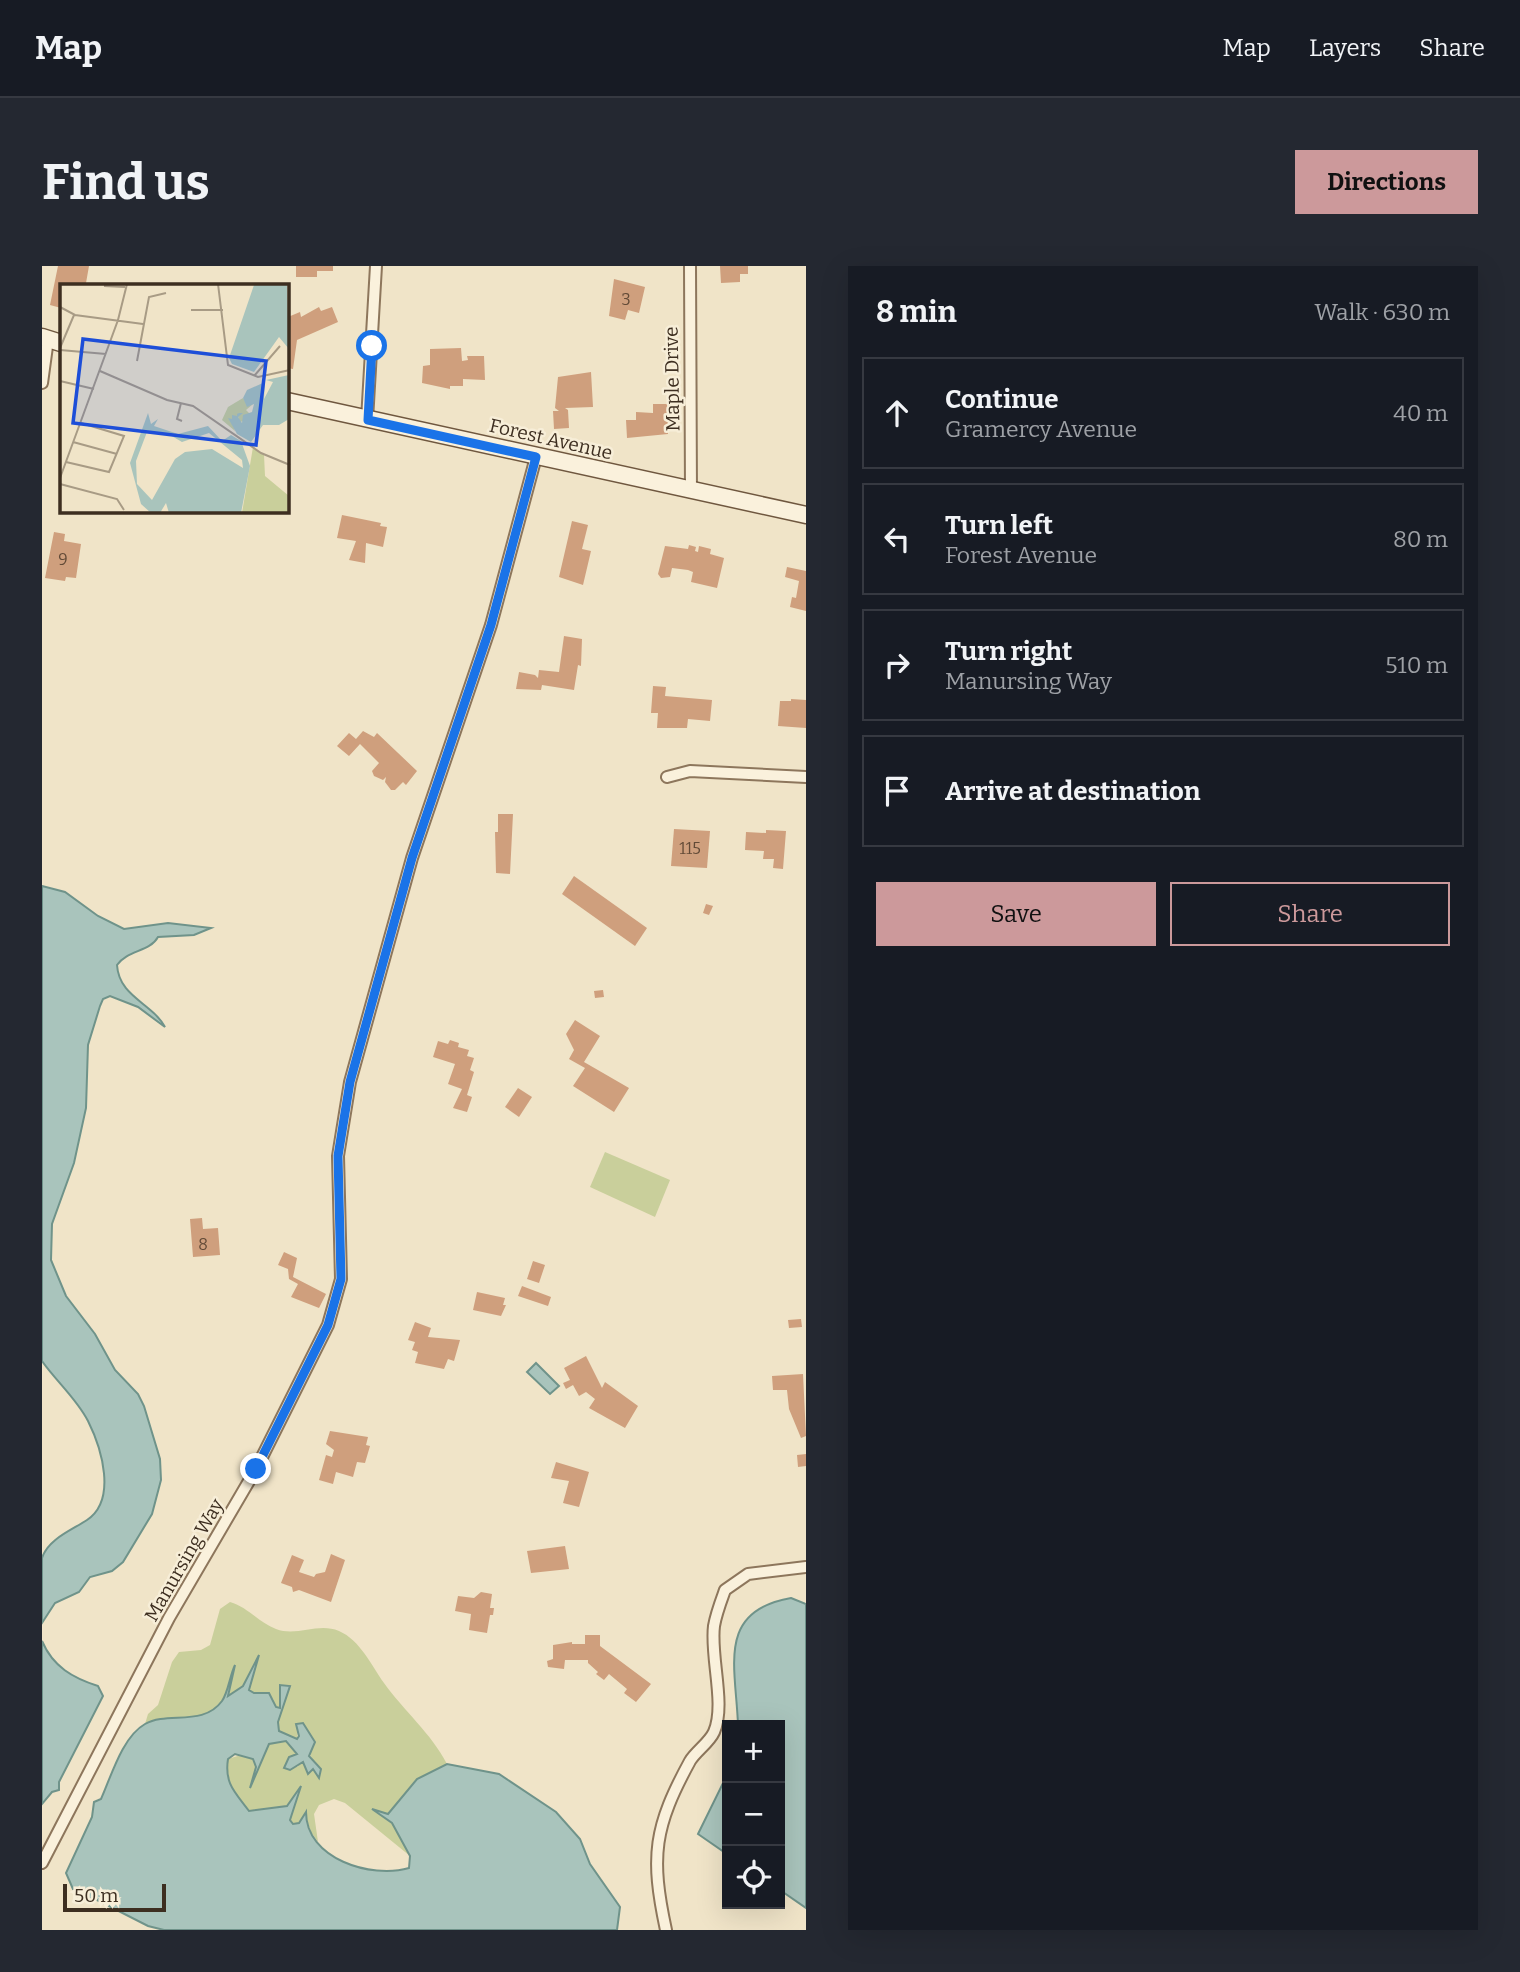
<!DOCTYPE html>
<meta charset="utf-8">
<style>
body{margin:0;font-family:Bitter,serif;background:#242831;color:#f1f3f6}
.controls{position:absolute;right:21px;bottom:21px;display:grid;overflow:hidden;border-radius:0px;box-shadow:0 7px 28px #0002}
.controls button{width:63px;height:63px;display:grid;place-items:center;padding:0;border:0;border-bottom:2px solid #363941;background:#171b24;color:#f1f3f6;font:35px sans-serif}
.scale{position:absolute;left:21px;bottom:18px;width:103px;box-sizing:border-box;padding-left:7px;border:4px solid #3d2e20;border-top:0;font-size:19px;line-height:24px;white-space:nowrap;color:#3d2e20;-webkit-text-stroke:5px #f7eed8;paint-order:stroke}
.stop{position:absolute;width:21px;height:21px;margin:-16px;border:5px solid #1a73e8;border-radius:50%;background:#fff}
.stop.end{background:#1a73e8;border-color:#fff;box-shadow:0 2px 7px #0008}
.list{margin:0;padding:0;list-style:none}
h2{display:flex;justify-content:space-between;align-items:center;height:91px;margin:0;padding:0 28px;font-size:30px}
h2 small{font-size:23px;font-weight:400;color:#9ea1a6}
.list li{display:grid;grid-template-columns:46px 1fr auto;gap:21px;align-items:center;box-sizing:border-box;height:112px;margin:0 14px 14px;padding:0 14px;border:2px solid #363941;border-radius:0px}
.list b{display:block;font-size:26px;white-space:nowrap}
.list p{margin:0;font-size:23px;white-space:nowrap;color:#9ea1a6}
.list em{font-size:23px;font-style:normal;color:#9ea1a6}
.actions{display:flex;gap:14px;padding:21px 28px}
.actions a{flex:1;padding:16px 0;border:2px solid #cc999b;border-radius:0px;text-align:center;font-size:24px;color:#cc999b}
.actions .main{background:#cc999b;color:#111}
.icon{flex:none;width:38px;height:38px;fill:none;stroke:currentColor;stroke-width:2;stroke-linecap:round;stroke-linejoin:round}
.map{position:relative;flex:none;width:764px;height:1664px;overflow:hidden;border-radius:0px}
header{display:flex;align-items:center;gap:42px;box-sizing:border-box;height:98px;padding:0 35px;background:#171b24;border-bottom:2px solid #363941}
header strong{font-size:33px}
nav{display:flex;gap:38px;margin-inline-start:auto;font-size:24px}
.intro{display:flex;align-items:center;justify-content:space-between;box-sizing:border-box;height:168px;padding:0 42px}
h1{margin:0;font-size:49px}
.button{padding:18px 32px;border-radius:0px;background:#cc999b;color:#111;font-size:24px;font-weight:700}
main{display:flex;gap:42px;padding:0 42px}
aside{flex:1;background:#171b24;border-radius:0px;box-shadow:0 7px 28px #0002}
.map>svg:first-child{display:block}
.green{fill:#c9cf9b}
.water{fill:#a9c4bc;stroke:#6f938a;stroke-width:2}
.building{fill:#cf9f7d}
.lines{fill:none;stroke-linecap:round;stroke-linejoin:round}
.street-casing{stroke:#8d765c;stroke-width:14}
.secondary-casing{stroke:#6f573f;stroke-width:19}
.street{stroke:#faf1dc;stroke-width:10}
.secondary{stroke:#faf1dc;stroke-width:16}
.route{stroke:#1a73e8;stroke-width:9}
.labels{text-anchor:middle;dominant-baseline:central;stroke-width:5;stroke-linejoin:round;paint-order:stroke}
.number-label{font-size:16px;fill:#624a37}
.street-label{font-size:19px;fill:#3d2e20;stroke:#f7eed8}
.inset-road{fill:none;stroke:#a89b85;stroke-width:2}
.view{fill:#1d4ed8;fill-opacity:0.15;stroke:#1d4ed8;stroke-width:3.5}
.inset-edge{fill:none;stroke:#3d2e20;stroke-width:3.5}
</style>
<header>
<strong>Map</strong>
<nav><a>Map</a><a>Layers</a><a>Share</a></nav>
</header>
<div class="intro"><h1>Find us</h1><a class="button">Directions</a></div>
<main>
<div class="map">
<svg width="764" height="1664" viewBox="0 0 764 1664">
<rect width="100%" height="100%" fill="#f0e4c8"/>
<g class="green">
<path d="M563,886L628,914L613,951L548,921Z"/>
<path d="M188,1336C206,1341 217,1357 234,1363C255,1371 276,1356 297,1365C318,1374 330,1400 342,1417C362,1445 389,1467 405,1498L375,1513L346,1548L333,1545L350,1557L368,1590L303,1537L292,1533L277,1539L272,1548L276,1576L269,1566L263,1548L257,1557L251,1558L248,1554L257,1523L245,1540C235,1541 221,1547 211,1545C192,1542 184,1510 186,1493L202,1488L211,1493L214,1501L210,1517L227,1478L244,1475L255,1489V1501L261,1496L267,1507L271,1503L276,1509C273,1494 263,1481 256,1465L255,1473L237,1465L236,1456L248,1420L239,1419L238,1442L234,1441L231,1433L221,1426L212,1428L207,1424L214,1395L201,1420L186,1431L191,1404C187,1413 185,1428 180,1435C163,1459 127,1449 103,1458L106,1448L116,1439L130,1396L137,1386L159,1384L168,1379L178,1343Z"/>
</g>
<g class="water">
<path d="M0,620L23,626L56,650L82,663L126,657L169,662L152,669L116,671C108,686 85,684 75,699C77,731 110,737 123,761L96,741L68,730L61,733L58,740L46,779L44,842L32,897L10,958L9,994L24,1030L53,1068L73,1104L96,1128L102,1140L118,1193L119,1214L110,1248L81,1296L70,1305L48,1311L37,1326L13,1337L0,1357C0,1340 0,1307 0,1292C6,1273 30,1264 45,1254C75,1234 60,1183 46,1155C35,1133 14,1115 0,1095Z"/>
<path d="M494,1097L517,1120L508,1128L485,1106Z"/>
<path d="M749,1332L764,1338V1642L738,1624V1459H696C694,1401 674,1345 749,1332Z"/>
<path d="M0,1375C11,1401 31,1412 56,1420L61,1430L17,1516V1524L10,1526L0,1538Z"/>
<path d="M217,1389L207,1424L212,1427H227L234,1441L238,1442V1419L248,1420L236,1456L237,1465L255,1473L257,1470L254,1458L261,1457L273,1476L267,1490L279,1503L277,1512L271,1503L266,1508L261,1496L248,1504L242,1502L247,1491L255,1488L244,1475L227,1478L208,1522L214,1501L211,1493L193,1488L186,1493C182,1518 194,1527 207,1545L245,1540L259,1520L248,1554L251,1558L257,1557L264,1546C264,1593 329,1613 367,1602L368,1590L350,1557L330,1543L346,1548L375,1513L405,1498L457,1508L514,1546L538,1573L548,1598L578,1641L575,1664H122L106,1660L55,1634L34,1630L24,1607L50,1551L52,1536L59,1533C69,1511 80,1471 103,1458C126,1445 161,1461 180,1435C186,1427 188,1409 193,1399L186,1430L201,1420Z"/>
<path d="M685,1509V1588L656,1568Z"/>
</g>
<g class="building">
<path d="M16,0H47L44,17L49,18L19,19V42L8,39Z"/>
<path d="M254,0H291V5H275V11H254Z"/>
<path d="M678,0H706V8H698V16L679,17Z"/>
<path d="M572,13L603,21L597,47L586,44L583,54L567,50Z"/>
<path d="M277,41L279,45L290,41L296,56L255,74L251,103L245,102L246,51L258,46L259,51Z"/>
<path d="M419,82L420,95L426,94L425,90H442L443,114L421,113V120H408V123L380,117L381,100L388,99V83Z"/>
<path d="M549,106L551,141L523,142L526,144L527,162L512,163L511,145H517L513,142L516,111Z"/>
<path d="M611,138H626V168L585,172L584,154H594V146L611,147Z"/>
<path d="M300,249L339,257L338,260L345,261L341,281L324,277L323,297L307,294L314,275L295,272Z"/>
<path d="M530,255L546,259L540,283L549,285L541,319L517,311Z"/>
<path d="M12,266L23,268L22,275L39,278L34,312L24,311L23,315L3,312Z"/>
<path d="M647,279L654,281L653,285L656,286L657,280L669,283L668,288L682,292L675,322L649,316L651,306L646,304L630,302L628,311L619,312L616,308L623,280L646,283Z"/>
<path d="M745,301L764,305V345L748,341L750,331L754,332L757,315L743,311Z"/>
<path d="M522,370L540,373L539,400L536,399L532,424L500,419L499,424L474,423L477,406L493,409L496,412L497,404L517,406Z"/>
<path d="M611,420L624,421L623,430L670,434L668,455L646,453L645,462H615L616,447H609Z"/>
<path d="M749,433L764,434V462L736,460L738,435H749Z"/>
<path d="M321,465L332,471L335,467L375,505L364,519L361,516L353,524H349L343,516L344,511L341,514L332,510L330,505L337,497L318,478L307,490L295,480L307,467L314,473Z"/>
<path d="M456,548H471L468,608L454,607L453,566H456Z"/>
<path d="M632,563L668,565L665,602L629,600Z"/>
<path d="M724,564L744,565L741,603L731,602L732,593H721L722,585L703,584L704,566L724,567Z"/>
<path d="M532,610L605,662L593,680L520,628Z"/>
<path d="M664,638L671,640L667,649L661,647Z"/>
<path d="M561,724L562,731L553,732L552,725Z"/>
<path d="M533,754L558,770L542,796L587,822L572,846L531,820L543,802L527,793L532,784L524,768Z"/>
<path d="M408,774L417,777L416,781L427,784L425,790L432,792L428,804L432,806L425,829L430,831L425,846L411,842L420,823L406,818L413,798L391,791L396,775L406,778Z"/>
<path d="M476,822L490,831L477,851L463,841Z"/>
<path d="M160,952L161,963L176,962L178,989L151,991L148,953Z"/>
<path d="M242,986L255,992L251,1011L284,1028L277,1042L249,1031L256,1018L247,1013L246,1003L236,999Z"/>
<path d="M491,995L503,999L497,1017L485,1013Z"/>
<path d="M480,1020L509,1031L506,1040L476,1030Z"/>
<path d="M435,1026L463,1032L461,1039H464L459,1050L431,1044Z"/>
<path d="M759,1053L760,1061L747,1062L746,1054Z"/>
<path d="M373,1056L389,1062L386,1071L418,1074L412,1095L406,1093L402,1103L373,1097L376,1086L370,1084L373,1076L366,1074Z"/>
<path d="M544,1090L560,1122L563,1116L596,1140L583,1162L547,1142L553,1133L544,1126L537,1130L531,1119L524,1123L521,1117L528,1114L522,1102Z"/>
<path d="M761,1108L764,1170L759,1172L747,1143L745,1124H731L730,1110Z"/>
<path d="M288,1165L326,1171L324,1179L328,1180L323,1197L315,1196L311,1211L294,1206L291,1218L277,1214L284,1189L290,1191L292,1184L284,1178Z"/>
<path d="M764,1188V1200L756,1201L755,1189Z"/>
<path d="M514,1196L547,1206L537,1241L521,1237L527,1215L509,1212Z"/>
<path d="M523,1280L527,1303L489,1307L485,1285Z"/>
<path d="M289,1288L303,1294L289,1336L257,1324L251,1326L250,1321L239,1317L250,1289L262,1294L257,1306L272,1311L274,1308L283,1306Z"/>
<path d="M439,1326L450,1328L448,1342H452L451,1349H448L445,1367L427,1364L429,1348L413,1345L416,1330L432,1332Z"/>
<path d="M543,1369H558V1380L609,1418L594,1436L582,1427L585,1423L567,1408L562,1414L554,1408L556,1406L546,1397V1394H523L522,1403L506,1401L505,1395L511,1393V1379L530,1376V1378H543Z"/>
</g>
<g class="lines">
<g class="street-casing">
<g id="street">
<path d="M648,0L649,226"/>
<path d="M0,117L6,73"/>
<path d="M325,154L334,0"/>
<path d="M625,511L648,505L764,511"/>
<path d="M0,1597L127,1352L214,1203L286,1059L299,1013L296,890L308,816L370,592L449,359L494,191"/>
<path d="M624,1664C608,1590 612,1561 648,1495C654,1485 667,1477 672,1466C684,1438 668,1391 672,1360C674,1348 679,1335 683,1324L706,1308L764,1301"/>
</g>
</g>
<g class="secondary-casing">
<g id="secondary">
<path d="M0,71L19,77"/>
<path d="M245,135L764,249"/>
</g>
</g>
<use href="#street" class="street"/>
<use href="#secondary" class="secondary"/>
</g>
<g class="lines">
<path class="route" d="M214,1203L286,1059L299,1013L296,890L308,816L370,592L449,359L494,191L326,154L330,80"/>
</g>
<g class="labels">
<g class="number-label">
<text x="584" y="33">3</text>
<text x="21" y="293">9</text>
<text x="648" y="582">115</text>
<text x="161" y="978">8</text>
</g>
<g class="street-label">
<text transform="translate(630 113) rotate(-91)">Maple Drive</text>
<text transform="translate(509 173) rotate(13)">Forest Avenue</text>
<text transform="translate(142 1294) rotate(-60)">Manursing Way</text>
</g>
</g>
<g transform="translate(18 18)">
<rect width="229" height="229" fill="#f0e4c8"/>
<path d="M183,114L188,122L193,120L186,126L190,130L185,137L179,138L178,132L172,136L175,147L162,136L168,123ZM193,163L204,171L205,192L229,212V229H182Z" fill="#c9cf9b"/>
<path d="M227,0L229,65L219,53L194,88L172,80L169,74L194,1ZM229,91V135L219,141H203L191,158L177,150L168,134L172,135V131L177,132V130L179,129H183L178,133L182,139L183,131L192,128L194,120L187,123L183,114L187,106L205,98L204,115L213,98L206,96ZM88,129L91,140L98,135L94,142L118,150L148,142L162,157L171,151L181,157L190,182L181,229H109L106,219L100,229H91L81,220L70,179ZM87,148L110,151L122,158L149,149L182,176L183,184L152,165L125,168L115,175L92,216L77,200L76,177Z" fill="#a9c4bc" fill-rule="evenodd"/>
<path class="inset-road" d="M158,0L168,81L198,93L230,86M44,2L65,3M0,23L15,31L83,40M131,26H163M0,64L14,31M0,66L46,70M77,77L89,13L106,9M40,87L107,116L133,122L201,169L230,181M194,92L220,62M0,97L34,105M121,119L117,135L122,137M13,158L57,170M6,178L49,188L64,152L21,139M0,194L58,36L67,0M0,200L57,215L64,226"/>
<path class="view" d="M23,55L206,77L196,161L13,139Z"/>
<rect width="229" height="229" class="inset-edge"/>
</g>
</svg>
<div class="controls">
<button>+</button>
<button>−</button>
<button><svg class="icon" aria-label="locate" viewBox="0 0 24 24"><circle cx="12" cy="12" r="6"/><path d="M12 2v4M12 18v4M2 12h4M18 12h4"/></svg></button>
</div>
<div class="scale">50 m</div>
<div class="stop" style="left:330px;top:80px"></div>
<div class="stop end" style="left:214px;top:1203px"></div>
</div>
<aside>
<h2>8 min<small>Walk · 630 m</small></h2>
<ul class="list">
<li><svg class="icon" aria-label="ahead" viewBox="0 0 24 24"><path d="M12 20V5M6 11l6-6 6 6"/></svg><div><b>Continue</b><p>Gramercy Avenue</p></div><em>40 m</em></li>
<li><svg class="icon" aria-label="left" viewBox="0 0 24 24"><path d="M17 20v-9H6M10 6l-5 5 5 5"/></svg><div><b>Turn left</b><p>Forest Avenue</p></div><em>80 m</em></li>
<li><svg class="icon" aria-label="right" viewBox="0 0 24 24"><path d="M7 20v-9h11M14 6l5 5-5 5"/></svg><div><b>Turn right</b><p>Manursing Way</p></div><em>510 m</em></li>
<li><svg class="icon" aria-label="arrive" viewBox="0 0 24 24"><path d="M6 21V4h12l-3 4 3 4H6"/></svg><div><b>Arrive at destination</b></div></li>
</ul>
<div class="actions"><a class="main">Save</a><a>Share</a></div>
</aside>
</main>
